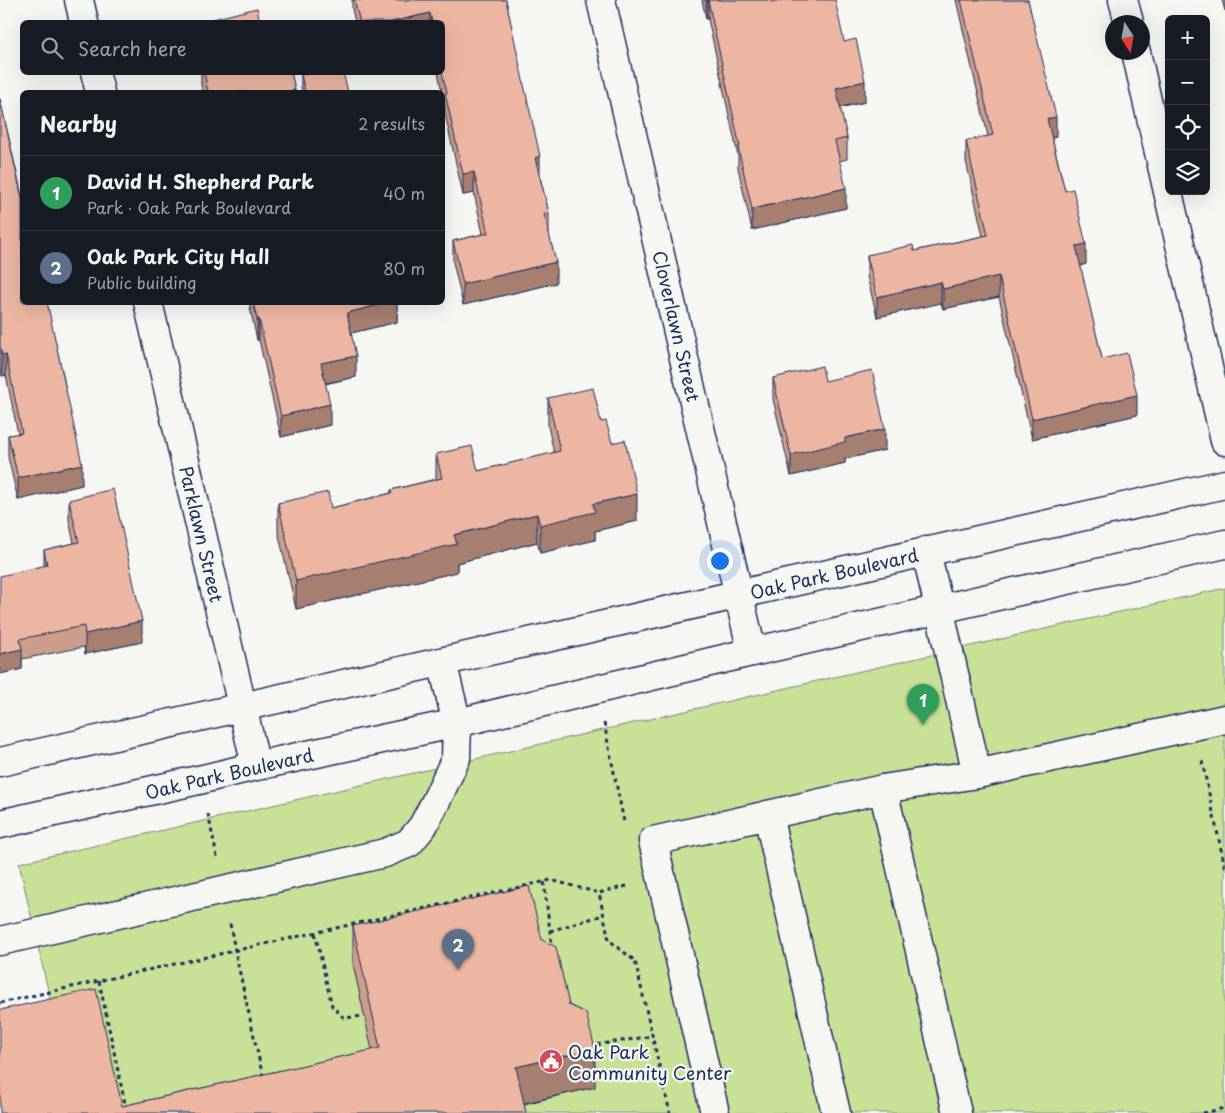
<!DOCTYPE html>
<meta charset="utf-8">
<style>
body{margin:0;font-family:"Playpen Sans",sans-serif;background:#20242c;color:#f1f3f6}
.controls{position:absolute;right:15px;top:15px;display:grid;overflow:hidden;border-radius:8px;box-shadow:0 5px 20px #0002}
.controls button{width:45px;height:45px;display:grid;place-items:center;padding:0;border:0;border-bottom:1px solid #363941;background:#171b24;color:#f1f3f6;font:25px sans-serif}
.compass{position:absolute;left:1105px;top:15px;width:45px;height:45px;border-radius:50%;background:#171b24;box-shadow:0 5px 20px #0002;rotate:169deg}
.you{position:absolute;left:719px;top:560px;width:18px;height:18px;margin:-12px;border:4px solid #fff;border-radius:50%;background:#1a73e8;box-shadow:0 0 0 8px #1a73e833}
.badge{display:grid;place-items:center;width:32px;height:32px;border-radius:50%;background:#b45309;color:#fff;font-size:16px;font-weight:700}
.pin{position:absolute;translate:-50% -41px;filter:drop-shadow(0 1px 2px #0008)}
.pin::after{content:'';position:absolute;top:26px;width:18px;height:15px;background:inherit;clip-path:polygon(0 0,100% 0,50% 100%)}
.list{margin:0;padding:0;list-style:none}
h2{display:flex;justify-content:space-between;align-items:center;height:65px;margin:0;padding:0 20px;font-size:21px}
h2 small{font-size:16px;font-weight:400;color:#9ea1a6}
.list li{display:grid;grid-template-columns:32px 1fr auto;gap:15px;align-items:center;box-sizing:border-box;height:75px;padding:0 20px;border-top:1px solid #363941}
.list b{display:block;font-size:19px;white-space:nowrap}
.list p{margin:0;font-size:16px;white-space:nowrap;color:#9ea1a6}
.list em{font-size:16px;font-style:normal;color:#9ea1a6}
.icon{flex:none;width:28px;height:28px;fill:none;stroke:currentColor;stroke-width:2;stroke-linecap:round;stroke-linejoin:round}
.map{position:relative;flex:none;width:1225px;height:1113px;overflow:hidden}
.search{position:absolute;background:#171b24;box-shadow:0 5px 20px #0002;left:20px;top:20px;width:425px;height:55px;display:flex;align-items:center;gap:12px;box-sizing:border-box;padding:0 18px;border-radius:8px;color:#9ea1a6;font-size:19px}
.panel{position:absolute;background:#171b24;box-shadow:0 5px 20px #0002;left:20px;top:90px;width:425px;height:215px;border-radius:8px}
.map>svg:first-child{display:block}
.green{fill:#c8e197;stroke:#72887a}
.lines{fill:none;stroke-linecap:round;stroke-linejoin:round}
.minor-casing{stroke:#1b2f5e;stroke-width:31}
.path{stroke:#1b2f5e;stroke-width:3;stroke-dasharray:4 4;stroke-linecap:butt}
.minor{stroke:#f6f6f2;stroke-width:28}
.wall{fill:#cc9d8b;stroke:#1b2f5e}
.shaded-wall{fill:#a67f71;stroke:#1b2f5e}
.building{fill:#edb6a2;stroke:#1b2f5e}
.labels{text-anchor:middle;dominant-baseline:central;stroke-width:4.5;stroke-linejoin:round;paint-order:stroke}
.street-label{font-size:18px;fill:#1b2f5e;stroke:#f6f6f2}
.poi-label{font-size:18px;fill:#1b2f5e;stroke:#f6f6f2;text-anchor:start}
</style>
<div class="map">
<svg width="1225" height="1113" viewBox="0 0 1225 1113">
<rect width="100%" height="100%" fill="#f6f6f2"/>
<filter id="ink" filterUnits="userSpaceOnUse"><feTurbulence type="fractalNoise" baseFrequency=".02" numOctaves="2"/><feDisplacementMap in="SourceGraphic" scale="10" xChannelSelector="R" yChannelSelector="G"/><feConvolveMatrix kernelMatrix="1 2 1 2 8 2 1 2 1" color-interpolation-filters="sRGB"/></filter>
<g filter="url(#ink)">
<path class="green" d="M1225,588V1113H76L19,863Z"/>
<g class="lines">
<g class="minor-casing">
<g id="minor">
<path d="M79,0L84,22"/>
<path d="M601,0L752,652"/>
<path d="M1123,0L1129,22"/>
<path d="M1136,52L1225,441"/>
<path d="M95,72L100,92"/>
<path d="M148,302L256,766"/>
<path d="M926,551L977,774"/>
<path d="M0,762L1225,484"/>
<path d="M883,789L957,1113"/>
<path d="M768,815L836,1113"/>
<path d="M0,824L203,779L256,766L457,723L752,652L1225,544"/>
<path d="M0,941L385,853L409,843L423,826L436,801L456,758L457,723L442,662"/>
<path d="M715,1113L653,841L883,789L977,774L1225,719"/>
</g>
</g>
<g class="path">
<path d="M604,723L624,822"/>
<path d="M1202,761L1225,868"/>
<path d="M208,814L217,857"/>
<path d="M544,882L552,948"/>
<path d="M627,886L599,893L609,940L635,961L670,1113"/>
<path d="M230,924L235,951L263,1077"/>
<path d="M550,931L603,915"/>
<path d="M315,933L332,1006L344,1018L365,1016"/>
<path d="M99,981L127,1113"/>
<path d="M0,1003L551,880L599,893"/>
<path d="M589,1046L653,1036"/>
<path d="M1203,1113L1225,1108"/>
</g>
<use href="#minor" class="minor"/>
</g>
<g class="wall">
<path d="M352,0H506L540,177L549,213V233L556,283L463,305L453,262V241L483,234L474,193L463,195L445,114V107L438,72H442V22H355L352,9Z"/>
<path d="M702,0H771V2L844,42L865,102L840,108L847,138V159L839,161L846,208L752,230L738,168V156L708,19H706Z"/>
<path d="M956,0H1028L1056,137L1052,138L1065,191L1086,264L1080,266L1102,359L1137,415L1032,439L999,297L943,309L941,303L877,317L867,276V255L914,251L983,236L966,161V141L988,136Z"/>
<path d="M1222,0H1225V11Z"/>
<path d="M201,72H291L295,92H203L201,85Z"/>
<path d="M301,75L348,92H302L301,86Z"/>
<path d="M0,99L64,380L82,485L18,500L8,457V435L18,434L6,375L2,376L0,368Z"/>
<path d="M250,302H397V322L351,333L356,377L325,384L330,425L281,437L259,340H257L250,308Z"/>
<path d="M773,378L825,381L885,450L845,459V463L791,476L773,399Z"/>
<path d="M548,398L601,422L612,443L637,521L595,531V540L540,553L537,542L457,563V572L296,609L278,531V503L331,508L391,493V490L436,479V454L478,471L554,453L548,426Z"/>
<path d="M69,500L142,642L85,654L84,647L22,659V669L0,674L44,566V550L74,543L69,520Z"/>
<path d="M353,926L542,940L569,1005L595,1087L524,1104L122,1106L372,1050L353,964Z"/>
</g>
<g class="shaded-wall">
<rect x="706" y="0" width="2" height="19"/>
<path d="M430,13V22H391Z"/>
<path d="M865,81V102L836,108V88Z"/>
<path d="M295,90V92H284Z"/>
<path d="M1056,117V137L1047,139V119Z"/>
<path d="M540,156V177L535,178V158Z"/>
<path d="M474,172V193L463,195V174Z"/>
<path d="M846,188V208L752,230V209Z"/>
<path d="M1086,244V264L1076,267V246Z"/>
<path d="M556,262V283L463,305V284Z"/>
<path d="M999,276V297L943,309V289Z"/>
<path d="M941,282V303L877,317V297Z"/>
<path d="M390,302H397V322L347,334V313Z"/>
<rect x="257" y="319" width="2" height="21"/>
<path d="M6,354V375L2,376V355Z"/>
<path d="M356,356V377L321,384V363Z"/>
<path d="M1137,395V415L1032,439V419Z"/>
<path d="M330,404V425L281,437V416Z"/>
<path d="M885,429V450L845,459V463L791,476V455L845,438Z"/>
<path d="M82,464V485L18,500V478Z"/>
<path d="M637,494V521L595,531V540L540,553V525L593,504Z"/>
<path d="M537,514V542L457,563V572L296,609V581L454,535Z"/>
<path d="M142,621V642L85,654V634Z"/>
<path d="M22,649V669L0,674V654Z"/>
<path d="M595,1049V1087L516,1105V1067Z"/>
</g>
<g class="building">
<path d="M354,0H506L522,76L540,156L535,158L549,213L544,214L556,262L463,284L453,241L488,233L474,172L463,174L445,93H447L442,72V22H432L430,13L391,22H360Z"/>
<path d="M708,0H771V2L782,0H835L844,42L856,39L865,81L836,88L847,138L835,141L846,188L752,209L738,147H740Z"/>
<path d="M961,0H1028L1056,117L1047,119L1065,191L1073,189L1086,244L1076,246L1102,359L1127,353L1137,395L1032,419L999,276L943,289L941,282L877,297L867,255L913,245L914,251L988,235L966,141L993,135Z"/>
<path d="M257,8L260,22H205V21Z"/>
<path d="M204,72H291L295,90L284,92H208Z"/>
<path d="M315,72H343L348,92H305L301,75Z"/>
<path d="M0,99L22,198V197V302H47L82,464L18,478L8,435L22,433L6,354L2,355L0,347Z"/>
<path d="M253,302H390L347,313L356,356L321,363L330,404L281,416L259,319H257Z"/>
<path d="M822,366L825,381L872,370L885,429L845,438V442L791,455L773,378Z"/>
<path d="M593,388L601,422L606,421L612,443L625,440L637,494L593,504L595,512L540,525L537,514L454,535L457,544L296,581L278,503L328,492L331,508L392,493L391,490L442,478L436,454L472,446L478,471L560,451L548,398Z"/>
<path d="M113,489L142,621L85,634L84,626L20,639L22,649L0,654V576L47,565L44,550L79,542L69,500Z"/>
<path d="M529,886L542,940L556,947L569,1005L586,1013L595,1049L516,1067L526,1113H0V1010L96,989L122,1106L380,1048L353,926Z"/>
</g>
</g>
<defs>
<g id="civic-disc" transform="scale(1.25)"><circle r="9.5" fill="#d1495b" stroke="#f6f6f2"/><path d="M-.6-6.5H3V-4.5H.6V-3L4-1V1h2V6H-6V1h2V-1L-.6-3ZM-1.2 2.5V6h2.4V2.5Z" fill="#fff"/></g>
</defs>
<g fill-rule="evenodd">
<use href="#civic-disc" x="551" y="1061"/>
</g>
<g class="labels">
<g class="street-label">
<text transform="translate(677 326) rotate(77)">Cloverlawn Street</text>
<text transform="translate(202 534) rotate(77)">Parklawn Street</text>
<text transform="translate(834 573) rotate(-13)">Oak Park Boulevard</text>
<text transform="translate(229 773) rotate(-13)">Oak Park Boulevard</text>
</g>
<g class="poi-label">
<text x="568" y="1051">Oak Park<tspan x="568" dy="21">Community Center</tspan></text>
</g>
</g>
</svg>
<div class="controls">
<button>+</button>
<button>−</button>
<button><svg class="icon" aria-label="locate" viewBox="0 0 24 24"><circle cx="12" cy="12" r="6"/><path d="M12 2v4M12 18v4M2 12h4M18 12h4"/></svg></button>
<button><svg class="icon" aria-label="layers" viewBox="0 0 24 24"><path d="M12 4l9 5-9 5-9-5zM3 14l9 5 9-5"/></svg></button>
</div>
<svg class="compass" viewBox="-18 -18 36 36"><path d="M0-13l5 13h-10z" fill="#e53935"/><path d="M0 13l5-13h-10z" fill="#9ea1a6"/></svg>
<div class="you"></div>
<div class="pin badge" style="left:923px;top:725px;background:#2e9e5b">1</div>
<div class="pin badge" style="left:458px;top:970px;background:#5c6f8a">2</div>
<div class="search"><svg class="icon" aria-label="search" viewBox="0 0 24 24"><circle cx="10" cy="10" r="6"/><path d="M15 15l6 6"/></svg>Search here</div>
<section class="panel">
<h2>Nearby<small>2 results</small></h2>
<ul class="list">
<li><span class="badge" style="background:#2e9e5b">1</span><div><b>David H. Shepherd Park</b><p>Park · Oak Park Boulevard</p></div><em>40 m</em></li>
<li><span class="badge" style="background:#5c6f8a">2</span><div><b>Oak Park City Hall</b><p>Public building</p></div><em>80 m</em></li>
</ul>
</section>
</div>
